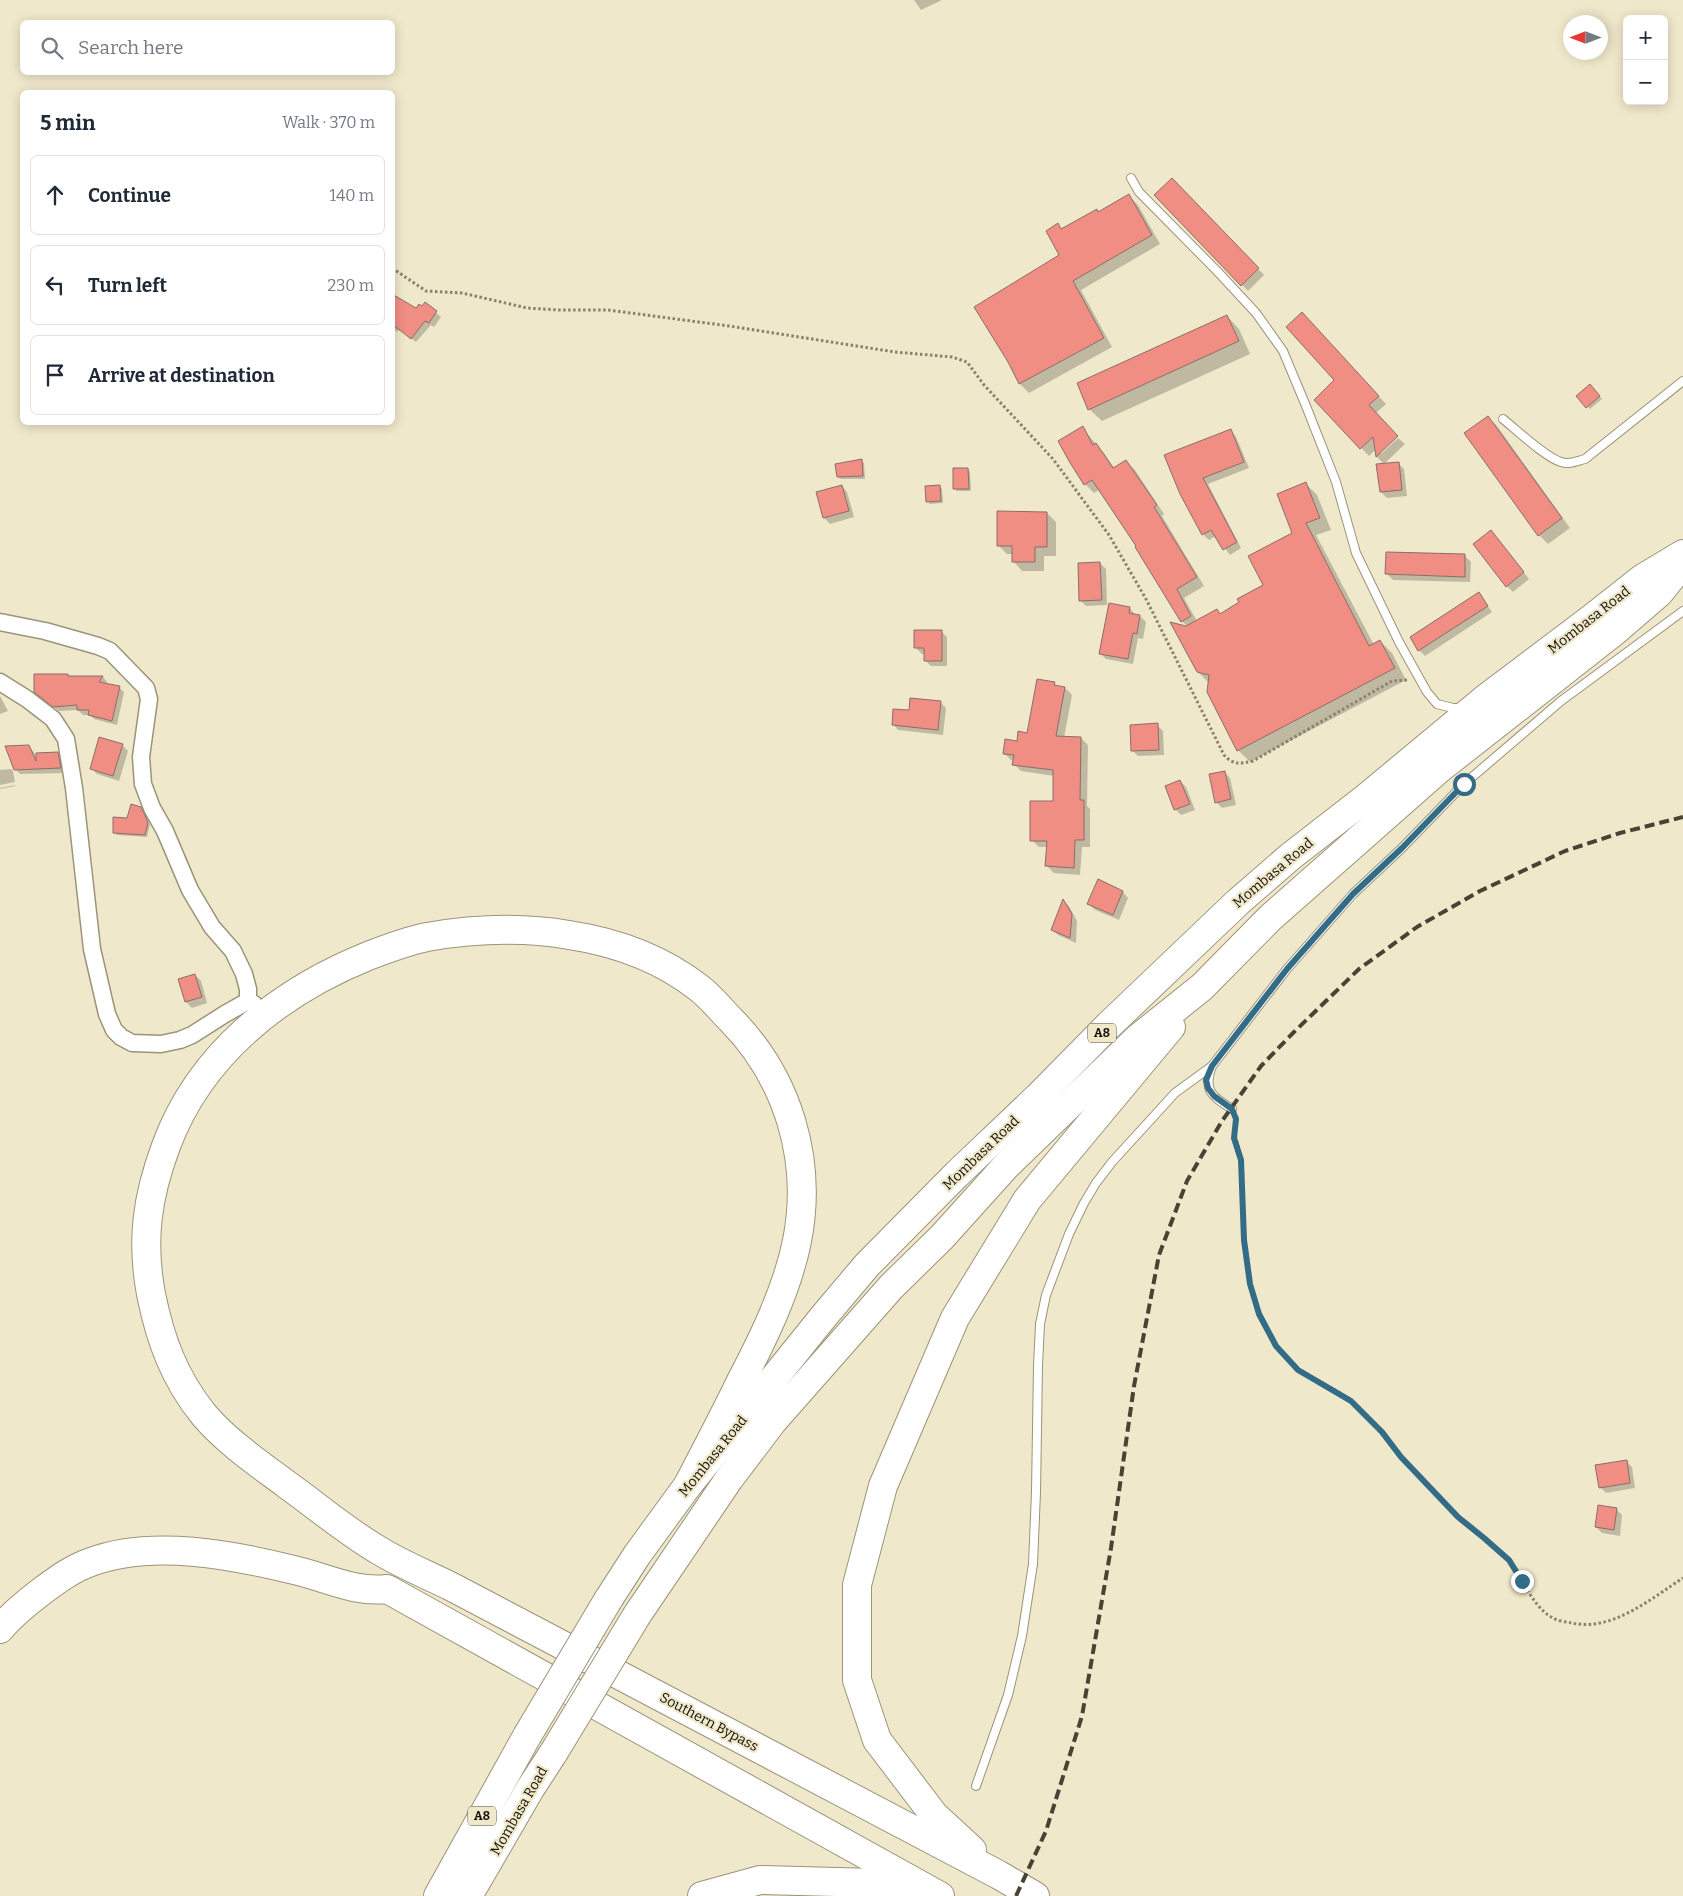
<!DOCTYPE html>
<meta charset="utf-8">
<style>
body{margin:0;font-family:Bitter,serif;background:#f6f6f7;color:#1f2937}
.controls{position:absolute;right:15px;top:15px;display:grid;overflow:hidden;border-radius:8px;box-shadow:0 2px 12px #0003}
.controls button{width:45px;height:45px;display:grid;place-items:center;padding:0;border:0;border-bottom:1px solid #e0e1e3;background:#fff;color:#1f2937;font:25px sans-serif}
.compass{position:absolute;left:1563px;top:15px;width:45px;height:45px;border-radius:50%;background:#fff;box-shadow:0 2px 12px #0003;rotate:270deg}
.stop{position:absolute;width:15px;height:15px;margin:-11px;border:4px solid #336c86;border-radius:50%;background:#fff}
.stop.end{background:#336c86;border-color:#fff;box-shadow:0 1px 5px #0008}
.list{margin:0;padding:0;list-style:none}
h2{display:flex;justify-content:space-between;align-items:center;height:65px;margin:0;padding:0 20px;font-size:21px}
h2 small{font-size:16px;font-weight:400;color:#747a83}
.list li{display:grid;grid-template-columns:32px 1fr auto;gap:15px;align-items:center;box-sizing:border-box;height:80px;margin:0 10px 10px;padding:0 10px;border:1px solid #e0e1e3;border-radius:8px}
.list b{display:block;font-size:19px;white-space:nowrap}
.list em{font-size:16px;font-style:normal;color:#747a83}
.icon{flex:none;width:28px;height:28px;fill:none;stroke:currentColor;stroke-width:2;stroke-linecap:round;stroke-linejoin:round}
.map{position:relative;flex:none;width:1683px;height:1896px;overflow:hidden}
.search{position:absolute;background:#fff;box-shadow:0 2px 12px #0003;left:20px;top:20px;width:375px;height:55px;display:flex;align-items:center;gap:12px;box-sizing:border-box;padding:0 18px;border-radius:8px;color:#747a83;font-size:19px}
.panel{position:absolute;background:#fff;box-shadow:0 2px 12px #0003;left:20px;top:90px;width:375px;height:335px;border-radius:8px}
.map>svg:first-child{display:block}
.shadow{fill:#0003}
.building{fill:#f08e84;stroke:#8b6d69}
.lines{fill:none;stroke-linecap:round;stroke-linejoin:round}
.lane-casing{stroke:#9b9479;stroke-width:10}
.street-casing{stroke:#9b9479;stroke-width:19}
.highway-casing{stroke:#9b9479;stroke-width:30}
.path{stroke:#88836f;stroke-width:3;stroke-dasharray:2.5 2.5;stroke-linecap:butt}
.lane{stroke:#fff;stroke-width:8}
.street{stroke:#fff;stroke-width:16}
.highway{stroke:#fff;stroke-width:28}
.rail{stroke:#474335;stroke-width:4;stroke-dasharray:10 5;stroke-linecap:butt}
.highway-bridge-casing{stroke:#9b9479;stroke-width:30;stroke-linecap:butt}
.highway-bridge{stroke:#fff;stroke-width:28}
.route{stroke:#336c86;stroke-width:6}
.labels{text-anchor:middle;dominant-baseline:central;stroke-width:4.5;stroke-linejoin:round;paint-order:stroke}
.shield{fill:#f0e8cb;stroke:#555041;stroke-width:1}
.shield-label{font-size:12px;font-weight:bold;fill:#120f06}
.street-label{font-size:14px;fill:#120f06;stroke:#f0e8cb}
</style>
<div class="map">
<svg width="1683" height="1896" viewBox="0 0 1683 1896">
<rect width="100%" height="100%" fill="#f0e8cb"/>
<g class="shadow">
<path d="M914,0H942L921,10Z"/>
<path d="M1172,179L1264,275L1248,291L1155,196Z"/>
<path d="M1129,196L1138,205L1160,244L1081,290L1112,347L1029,393L1020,384L1009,361L1061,255L1058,225L1063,230L1096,210L1099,213Z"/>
<path d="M392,295L416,310L423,308L426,304L441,317L434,327L431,325L416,342L399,329L397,332L392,329Z"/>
<path d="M1227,316L1239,329L1250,354L1102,421L1089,409Z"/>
<path d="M1309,322L1386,404L1376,413L1381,454L1398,438L1405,444L1384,464L1377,457L1376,449L1369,456L1315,400L1336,380Z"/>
<path d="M1590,385L1602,399L1590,409L1578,396Z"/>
<path d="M1488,417L1497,426L1570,528L1548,544L1539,535Z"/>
<path d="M1082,428L1104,453L1115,469L1126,461L1135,470L1164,514L1162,516L1204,586L1184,598L1197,621L1220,615L1265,586L1294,533L1305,483L1317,495L1331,530L1316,535L1374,645L1380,641L1392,653L1406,680L1250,762L1238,750L1208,692L1209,683L1198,672L1188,627L1182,621L1138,547L1100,489L1094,493L1085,484L1070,461Z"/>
<path d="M1231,431L1236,437L1249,468L1208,484L1241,548L1230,555L1216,536L1209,540L1203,534L1181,494Z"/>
<path d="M862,461L864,463L865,479H841L838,477Z"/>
<path d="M1398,463L1404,469L1407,496L1387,498L1381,492Z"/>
<path d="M968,469L970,472L971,491H957L954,488Z"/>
<path d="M842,486L847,492L854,517L830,524L824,518Z"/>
<path d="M939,486L942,489L943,503L930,504L927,501Z"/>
<path d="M1047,513L1056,522V556H1044V571H1022L1013,561V554H1007L998,545Z"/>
<path d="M1496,537L1529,579L1513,592L1507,586Z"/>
<path d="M1465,556L1471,562L1470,582L1393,580L1387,574Z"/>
<path d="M1100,563L1106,569L1107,605L1086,606L1080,600Z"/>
<path d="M1479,594L1492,612L1425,656L1419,650Z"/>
<path d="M1130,608L1135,615L1140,616L1146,622L1143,639L1138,638L1133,664L1106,659L1100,653Z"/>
<path d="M941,631L947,637V666H931L925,660V654H922L916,648Z"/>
<path d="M67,675L69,677H103L107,682L106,684L119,687L124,692L117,725L94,719L90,715H83L78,710L59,711L41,697Z"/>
<path d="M1054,683L1058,687L1065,688L1072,695L1064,738H1081L1088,745L1087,806L1090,809V847H1082L1080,875L1054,873L1047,866L1048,847H1039L1032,840L1054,802V776L1021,771L1014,764V761L1011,760L1004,753L1028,734Z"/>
<path d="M0,696L8,711L0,714Z"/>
<path d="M940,702L946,708L943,735L898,730L893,724L910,711Z"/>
<path d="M1157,725L1163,731L1164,755L1138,756L1132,750Z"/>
<path d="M122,745L128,751L119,781L97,774L91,768Z"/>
<path d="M28,746L34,752L37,759L58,754L63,759L65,773L20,774L15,769Z"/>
<path d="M11,769L13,771L15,782L0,785V770Z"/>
<path d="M1224,772L1230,778L1236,805L1222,808L1216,802Z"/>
<path d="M1180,781L1186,787L1195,810L1181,815L1175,809Z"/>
<path d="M15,785V786L0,789V788Z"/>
<path d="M140,808L150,825L147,837L117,835L114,832Z"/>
<path d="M1123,892L1128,898L1119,920L1095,910L1089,904Z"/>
<path d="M1063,901L1069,906L1077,921L1076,943L1058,935L1052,929Z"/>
<path d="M195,975L201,981L207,1003L192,1008L186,1002Z"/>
<path d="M1626,1461L1632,1467L1635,1488L1606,1493L1600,1487Z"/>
<path d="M1617,1510L1622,1515L1620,1536L1602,1533L1596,1527Z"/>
</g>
<g class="building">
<path d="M1172,178L1259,268L1241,286L1154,195Z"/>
<path d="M1129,194L1152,235L1073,281L1104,338L1019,384L1008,362L974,307L1059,255L1046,231L1058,223L1061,229L1097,209L1098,212Z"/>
<path d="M392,294L416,308L419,304L422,306L425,302L437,311L429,323L425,321L411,339L392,324Z"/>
<path d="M1302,312L1379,396L1369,405L1398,436L1376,457L1373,437L1360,449L1314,400L1334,380L1286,327Z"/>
<path d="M1227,315L1239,341L1088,410L1077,383Z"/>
<path d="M1590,384L1600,396L1586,408L1576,396Z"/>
<path d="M1488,416L1562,518L1538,536L1464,433Z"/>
<path d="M1083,426L1093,445L1096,443L1113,468L1126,460L1157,505L1154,507L1197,577L1177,589L1191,616L1181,622L1135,547L1136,546L1092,480L1084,485L1069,461L1058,441Z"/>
<path d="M1231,429L1244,462L1203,478L1237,542L1223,550L1211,530L1202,535L1180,494L1164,455Z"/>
<path d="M862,459L863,476L837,477L835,464Z"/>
<path d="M1399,462L1402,490L1380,492L1376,464Z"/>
<path d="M953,468H968L969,489H953Z"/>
<path d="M1306,482L1320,518L1306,523L1369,646L1380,640L1395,668L1237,751L1207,692L1209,675L1197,672L1170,622L1186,626L1217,609L1220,614L1239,602L1237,599L1263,585L1248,556L1292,533L1277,494Z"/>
<path d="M842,485L849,511L823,518L816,492Z"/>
<path d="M940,485L941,501L926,502L925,486Z"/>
<path d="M997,511L1047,512V547H1035V562H1012V546H997Z"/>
<path d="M1491,530L1524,572L1506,587L1473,544Z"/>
<path d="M1386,552L1465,554V577L1385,574Z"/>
<path d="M1100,562L1102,600L1079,601L1078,563Z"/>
<path d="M1479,592L1488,606L1418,651L1410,637Z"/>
<path d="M1109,603L1130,607L1129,613L1140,615L1137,634L1133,633L1128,659L1099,654Z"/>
<path d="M914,630H942V661H924V648H914Z"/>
<path d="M34,674H68V676H103L99,682L120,686L112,721L88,715L89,710H77V705L53,707L34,692Z"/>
<path d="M1037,679L1055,682L1054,685L1065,687L1056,736L1081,737L1080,800H1084V840H1075L1074,868L1045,866L1047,841H1030V801H1053V770L1012,765L1014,755L1003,754L1005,739L1017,741L1018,731L1027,733Z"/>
<path d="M910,698L941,701L938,730L892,725L893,709L909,710Z"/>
<path d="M1158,723L1159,750L1131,751L1130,725Z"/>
<path d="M99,737L123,744L113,776L90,769Z"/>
<path d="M29,745L36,761V753L58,752L61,768L14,770L5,746Z"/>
<path d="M1225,771L1231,799L1215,803L1209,774Z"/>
<path d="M1180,780L1190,804L1174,810L1165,786Z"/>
<path d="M131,804L141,807L148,822L145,835L113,833V817L127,818Z"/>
<path d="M1098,879L1123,891L1113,915L1087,904Z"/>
<path d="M1063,899L1072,914L1070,938L1051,930Z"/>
<path d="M195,974L202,997L185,1002L178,979Z"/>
<path d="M1627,1460L1630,1483L1599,1488L1595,1465Z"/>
<path d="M1598,1505L1617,1508L1614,1530L1595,1527Z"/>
</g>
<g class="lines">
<g class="lane-casing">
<g id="lane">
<path d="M1131,178L1139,192L1218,272L1256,313L1283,351L1306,406L1336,482L1356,553L1399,642L1427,692L1437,704L1453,708H1460"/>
<path d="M1503,419C1518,431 1545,457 1561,462C1569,465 1577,461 1585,459L1683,381"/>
<path d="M1232,1109C1211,1096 1203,1090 1212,1066L1287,969L1353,894L1402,848L1464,784L1561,701L1683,611"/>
<path d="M976,1786L1008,1695L1022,1636L1033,1564L1036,1492L1038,1366L1040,1324L1046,1295L1069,1234L1084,1203L1096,1183L1112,1162L1175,1093L1212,1066"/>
</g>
</g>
<g class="street-casing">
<g id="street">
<path d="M0,622L45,631L98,646L110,651L146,688L149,699L141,757L143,784L152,808L165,831L190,890L212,927L233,951L244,974L248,989V1001"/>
<path d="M0,682L27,699L53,719L66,739L74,788L92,949L107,1014L114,1030L121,1037L132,1043L161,1044L180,1040L192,1035L225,1014L248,1001L254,1004L260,1018"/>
</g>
</g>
<g class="highway-casing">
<g id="highway">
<path d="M688,1485C706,1450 724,1416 741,1381C764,1337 787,1290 797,1241C813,1160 788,1078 731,1020C721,1010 711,997 699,988C662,959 615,942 569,935C522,927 473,929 427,937C407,941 386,949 368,956C279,992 200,1054 166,1146C147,1197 141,1240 151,1294C160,1339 174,1378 204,1415C227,1442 258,1463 286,1484C317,1506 347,1532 380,1551C403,1565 428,1575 452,1587L999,1875L1035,1896"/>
<path d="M608,1600L637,1555L688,1485L824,1316L867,1265L957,1174L1038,1097L1109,1025L1238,902L1291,856L1367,797L1485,699L1591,619L1643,578L1683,554"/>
<path d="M637,1615L729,1479L773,1421L891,1287L942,1237L1006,1166L1137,1039L1202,987L1270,918L1439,769L1615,631L1659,593L1683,563"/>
<path d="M0,1629C12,1614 27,1603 42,1591C57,1580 73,1568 91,1562C152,1539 233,1555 294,1570C325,1577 355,1593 387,1589L940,1896"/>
<path d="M972,1850L934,1815L877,1740L857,1680V1585L883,1486L955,1318L1027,1200L1171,1027"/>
<path d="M438,1896L527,1736"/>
<path d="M468,1896L530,1789L554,1752"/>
<path d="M702,1896L760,1880L875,1883L914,1895"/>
</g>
</g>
<g class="path">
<path d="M392,268L426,291L462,293L527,308L559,310H608L729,326L895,352L952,357L967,362L984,385L1053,459L1109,535L1146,599L1224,755C1233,765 1240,764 1253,761L1392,681L1407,680"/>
<path d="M1235,1121C1233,1141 1241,1146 1241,1163C1244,1227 1240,1288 1276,1345C1296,1378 1327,1380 1352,1402C1372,1419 1386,1441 1403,1460C1421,1478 1438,1498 1456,1515C1467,1526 1481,1534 1492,1545C1498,1550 1504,1555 1509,1560C1523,1578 1532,1607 1553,1618C1558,1621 1566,1622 1572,1623C1612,1632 1652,1598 1683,1578"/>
</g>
<use href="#lane" class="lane"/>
<use href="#street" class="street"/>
<use href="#highway" class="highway"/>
<path class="rail" d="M1016,1896L1046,1831L1082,1716L1111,1548L1134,1386L1159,1255L1187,1181L1222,1121L1261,1066L1294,1032L1359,969L1417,927L1480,891L1565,851L1620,833L1683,817"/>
<g class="highway-bridge-casing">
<g id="highway-bridge">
<path d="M527,1736L608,1600"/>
<path d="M554,1752L637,1615"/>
</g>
</g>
<use href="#highway-bridge" class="highway-bridge"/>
</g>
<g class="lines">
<path class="route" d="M1464,784L1402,848L1353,894L1287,969L1212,1066L1206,1080L1208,1088L1214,1096L1232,1109L1236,1119L1234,1138L1241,1160L1244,1240L1250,1284L1259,1314L1276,1346L1298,1370L1351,1401L1382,1432L1401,1457L1458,1517L1484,1538L1509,1560L1522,1581"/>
</g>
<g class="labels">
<g class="shield">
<rect x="1088" y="1023.5" width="28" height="19" rx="4"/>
<rect x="468" y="1806.5" width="28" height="19" rx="4"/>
</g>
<g class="shield-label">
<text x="1102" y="1033">A8</text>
<text x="482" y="1816">A8</text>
</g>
<g class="street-label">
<text transform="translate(1589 620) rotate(-38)">Mombasa Road</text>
<text transform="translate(1273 873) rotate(-40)">Mombasa Road</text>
<text transform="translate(981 1153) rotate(-44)">Mombasa Road</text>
<text transform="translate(713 1456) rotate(-51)">Mombasa Road</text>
<text transform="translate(709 1722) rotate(28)">Southern Bypass</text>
<text transform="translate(519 1811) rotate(-60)">Mombasa Road</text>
</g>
</g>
</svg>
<div class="controls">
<button>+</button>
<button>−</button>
</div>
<svg class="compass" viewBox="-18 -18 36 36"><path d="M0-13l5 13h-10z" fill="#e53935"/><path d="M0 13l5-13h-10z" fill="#747a83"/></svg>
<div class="stop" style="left:1464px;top:784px"></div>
<div class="stop end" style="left:1522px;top:1581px"></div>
<div class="search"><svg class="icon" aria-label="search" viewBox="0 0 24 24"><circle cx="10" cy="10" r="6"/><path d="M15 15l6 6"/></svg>Search here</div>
<section class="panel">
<h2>5 min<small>Walk · 370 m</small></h2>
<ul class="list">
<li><svg class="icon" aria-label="ahead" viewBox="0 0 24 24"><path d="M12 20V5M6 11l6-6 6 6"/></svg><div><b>Continue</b></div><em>140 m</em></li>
<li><svg class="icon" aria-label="left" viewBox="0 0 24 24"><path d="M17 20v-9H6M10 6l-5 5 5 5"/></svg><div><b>Turn left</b></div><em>230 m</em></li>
<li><svg class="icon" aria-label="arrive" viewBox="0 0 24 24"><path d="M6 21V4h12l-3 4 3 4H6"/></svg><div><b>Arrive at destination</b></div></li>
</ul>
</section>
</div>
